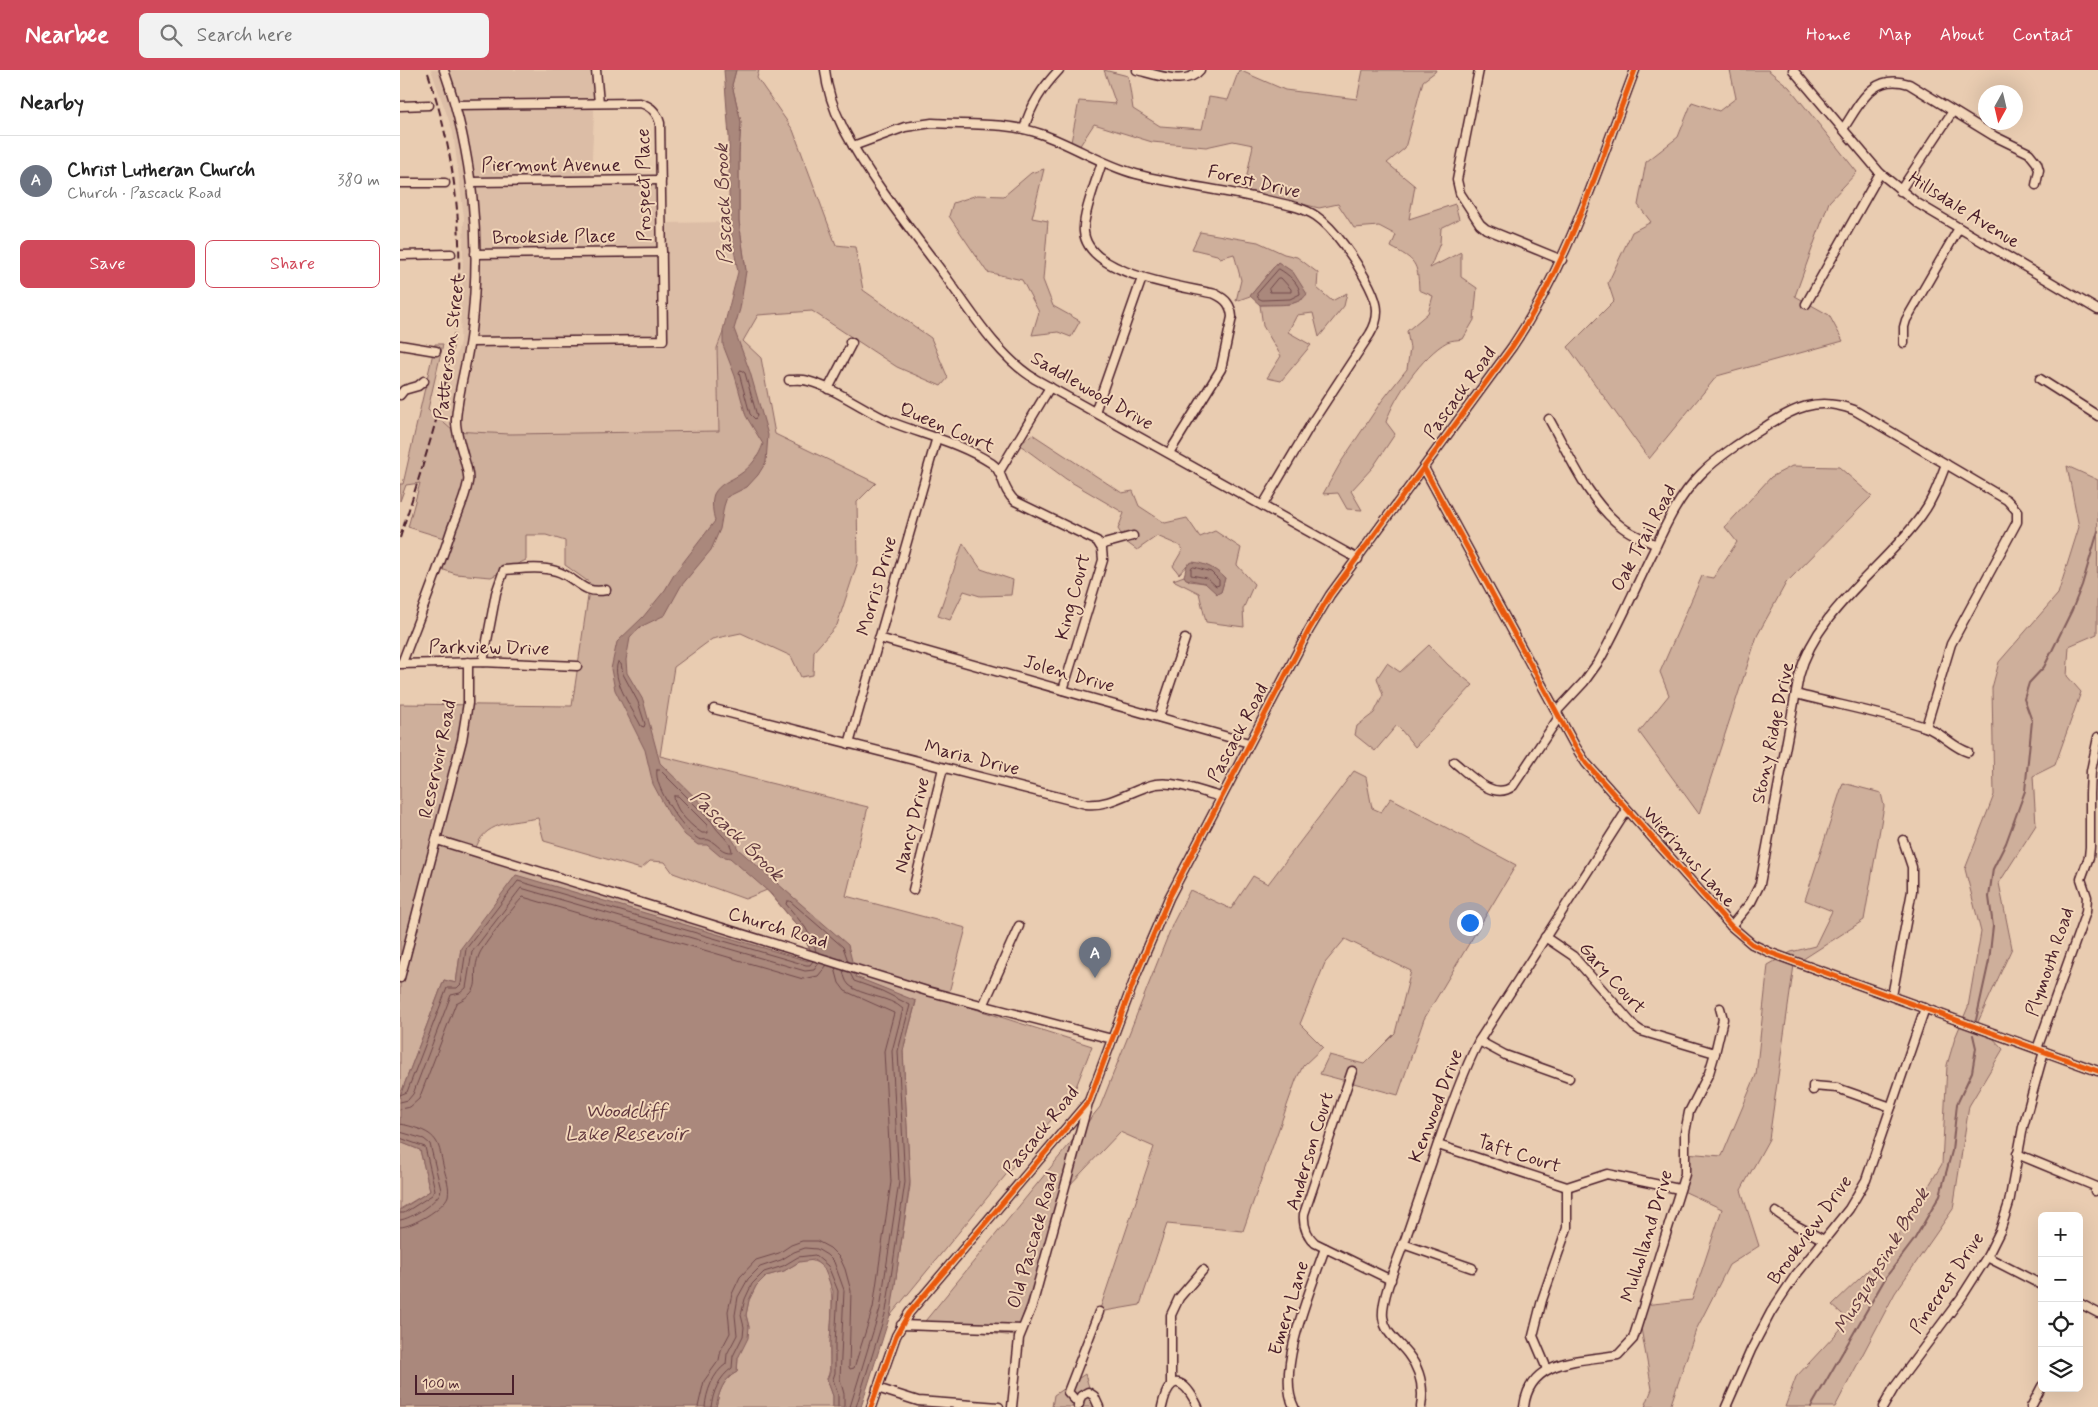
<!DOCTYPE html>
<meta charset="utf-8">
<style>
body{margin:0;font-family:Mynerve,sans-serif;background:#f2f2f2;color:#222}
.controls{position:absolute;right:15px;bottom:15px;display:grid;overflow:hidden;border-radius:8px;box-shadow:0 5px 20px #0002}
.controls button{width:45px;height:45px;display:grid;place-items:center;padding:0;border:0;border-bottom:1px solid #e0e0e0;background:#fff;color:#222;font:25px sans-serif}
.compass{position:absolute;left:1578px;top:15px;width:45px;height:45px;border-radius:50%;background:#fff;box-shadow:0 5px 20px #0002;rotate:188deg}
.scale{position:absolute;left:15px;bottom:12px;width:99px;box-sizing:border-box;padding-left:5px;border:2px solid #4a1f2b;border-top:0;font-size:14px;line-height:18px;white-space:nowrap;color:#4a1f2b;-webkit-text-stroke:4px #f3d7ba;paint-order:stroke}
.you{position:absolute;left:1069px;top:852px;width:18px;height:18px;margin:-12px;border:4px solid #fff;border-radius:50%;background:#1a73e8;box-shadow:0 0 0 8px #1a73e833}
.badge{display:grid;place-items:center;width:32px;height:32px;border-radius:50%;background:#d1495b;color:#fff;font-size:16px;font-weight:700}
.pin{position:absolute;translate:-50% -41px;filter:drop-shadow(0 1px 2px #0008)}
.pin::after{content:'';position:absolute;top:26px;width:18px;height:15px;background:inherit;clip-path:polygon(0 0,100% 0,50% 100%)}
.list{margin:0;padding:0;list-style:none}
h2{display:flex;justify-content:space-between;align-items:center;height:65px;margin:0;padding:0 20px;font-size:21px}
h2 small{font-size:16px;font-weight:400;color:#767676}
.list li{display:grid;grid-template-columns:32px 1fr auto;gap:15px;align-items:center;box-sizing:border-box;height:90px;padding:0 20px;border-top:1px solid #e0e0e0}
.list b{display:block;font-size:19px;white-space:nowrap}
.list p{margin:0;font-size:16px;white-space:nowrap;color:#767676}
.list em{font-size:16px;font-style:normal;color:#767676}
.actions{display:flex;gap:10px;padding:15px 20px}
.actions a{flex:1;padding:11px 0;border:1px solid #d1495b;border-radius:8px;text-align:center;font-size:18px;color:#d1495b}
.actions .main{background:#d1495b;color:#fff}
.icon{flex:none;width:28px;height:28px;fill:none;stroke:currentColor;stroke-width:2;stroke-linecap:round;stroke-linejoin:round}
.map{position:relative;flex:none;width:1698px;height:1337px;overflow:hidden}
header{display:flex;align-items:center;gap:30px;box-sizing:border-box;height:70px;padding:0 25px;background:#d1495b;color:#fff}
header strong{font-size:24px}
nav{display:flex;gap:28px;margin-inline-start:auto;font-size:18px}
.search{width:350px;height:45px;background:#f2f2f2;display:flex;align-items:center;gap:12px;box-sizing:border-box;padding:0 18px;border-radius:8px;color:#767676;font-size:19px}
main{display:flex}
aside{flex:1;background:#fff}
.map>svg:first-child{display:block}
.built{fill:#dcbda6}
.green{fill:#ceaf9b;stroke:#8c6763;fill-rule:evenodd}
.water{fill:#aa887c;stroke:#845e5c}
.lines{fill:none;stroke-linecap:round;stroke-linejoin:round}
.shore{stroke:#70494b;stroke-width:1}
.stream{stroke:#845e5c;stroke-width:2}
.minor-casing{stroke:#4a1f2b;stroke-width:11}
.minor{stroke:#f3d7ba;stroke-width:8}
.rail{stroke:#4a1f2b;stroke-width:2;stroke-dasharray:8 4;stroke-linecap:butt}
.cycleway-casing{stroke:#f3d7ba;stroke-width:8}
.cycleway{stroke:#e8590c;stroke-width:5}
.labels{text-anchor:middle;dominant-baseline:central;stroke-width:4;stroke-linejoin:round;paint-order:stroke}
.street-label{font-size:19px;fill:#4a1f2b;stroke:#f3d7ba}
.water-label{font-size:20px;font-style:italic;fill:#62393f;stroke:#f3d7ba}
</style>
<header>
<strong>Nearbee</strong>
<div class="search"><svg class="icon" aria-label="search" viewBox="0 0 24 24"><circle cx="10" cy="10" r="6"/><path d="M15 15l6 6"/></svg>Search here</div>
<nav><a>Home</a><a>Map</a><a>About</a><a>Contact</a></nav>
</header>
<main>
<aside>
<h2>Nearby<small></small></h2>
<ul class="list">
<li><span class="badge" style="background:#6b7280">A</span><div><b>Christ Lutheran Church</b><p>Church · Pascack Road</p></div><em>380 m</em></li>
</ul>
<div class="actions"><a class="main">Save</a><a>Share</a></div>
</aside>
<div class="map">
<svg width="1698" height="1337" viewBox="0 0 1698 1337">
<rect width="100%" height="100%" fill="#e9ccb1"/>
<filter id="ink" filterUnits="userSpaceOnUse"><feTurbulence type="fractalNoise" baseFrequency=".02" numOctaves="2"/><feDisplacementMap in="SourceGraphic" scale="10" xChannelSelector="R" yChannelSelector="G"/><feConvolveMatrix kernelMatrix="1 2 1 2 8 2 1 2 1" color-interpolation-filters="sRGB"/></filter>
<g filter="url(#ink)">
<path class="built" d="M31,0H196L191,109L262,110L264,153L329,152L338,202L317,278L319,361L110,364L53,361L38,348L60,272L64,147L53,62Z"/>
<g class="green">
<path d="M336,0H359L357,8L393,60L436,175L455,177L463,220L531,268L548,308L541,316L497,297L412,241L358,245L343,271L361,288L375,364L476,413L457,432L458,491L437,555L414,581L413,605L401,607L391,586L341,563L312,569L274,597L260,686L468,737L446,826L566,858L547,930L692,976L674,1022L490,1246L510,1116L503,981L516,932L61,878L56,913L44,910L0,1026V634L172,636L190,513L165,495V471L146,465H126V490L91,507L56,504L38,498L50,470L8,457L20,413L6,415L0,431V414H3L35,274H43L28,339L53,361L110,364L319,361L317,278L346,201L339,151V83L341,52L332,15ZM138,748L144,771L241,799L250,791L265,792L273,803L345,829L367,820L400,859L411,882L75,781C83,751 112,753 138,748Z"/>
<path d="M704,0L728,6L733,39L760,56L802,59L809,27L828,30L839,0L885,20L957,29L963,0H1036L1035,2L1023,11L1005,78L987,93L1015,116L1009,149L1055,134L1059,149L1041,158L1040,173L1030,198L1061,182V207L1077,218L1074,250L1063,269C1058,270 1051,270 1047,272C1023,285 994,327 986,352L995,364L973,397L951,421L962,440L947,439L938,423L923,424L941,392L981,332L1007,299L1010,278L1007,261L1028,243L1033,226L1019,220C1018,192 1015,190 991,177L996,165L979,156L954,158L938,134L919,138L844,120L853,75L833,71L806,77L752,72L694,54L679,77L671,72L679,31L716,34Z"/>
<path d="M1330,0H1368L1389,17L1457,102L1429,132L1395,226L1429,245L1443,271L1317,306L1249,389L1168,277L1214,231L1208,213L1232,162L1251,152L1238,135L1246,92L1278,67L1292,32L1319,41L1336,28Z"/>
<path d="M644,99L632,148L648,151L643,210L653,236L680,251L671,267L658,262L632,265L639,242L622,210L587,202L549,146L553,133L577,125L604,126L631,103Z"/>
<path d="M800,162L858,172L884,184L897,187L918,203L917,218L932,231L947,223L944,236L919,267L913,243L897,245L888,262L911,275L881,311L867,308L881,286L863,256L860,235L891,234L903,229L878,192L850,226L836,231L841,210L834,184L820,188L817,185L792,179Z"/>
<path d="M632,364L722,423L733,421L739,436L765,453L787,448L800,467L815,461L841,478L837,495L854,514L843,539L844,557L806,552L799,523L773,510L784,506L789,511L805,513L821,522L825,508L787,495L779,504L773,496L783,479L778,475L757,466L737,480L726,472L718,459L724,443L666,409L620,375Z"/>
<path d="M1392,396L1439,397L1472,426L1386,513L1357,566L1299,744L1239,662L1269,625L1260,602L1302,506L1313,508L1337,472L1325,457L1371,407Z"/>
<path d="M1667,396L1698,410L1697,564L1669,576L1667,606L1681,622L1655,695L1633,706L1636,755L1599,813L1612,878L1578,952L1603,979L1569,1036L1553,1139L1495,1223L1435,1337H1385L1396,1307L1449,1250L1432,1235L1491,1178L1542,1094L1547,995L1555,968L1568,937L1581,862L1565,799L1594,725L1592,618L1599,592L1658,524L1679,457Z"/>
<path d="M563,473L581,499L613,510L611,525L580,526L564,521L550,550L538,546Z"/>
<path d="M1029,575L1048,595L1073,615L1015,677L997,655L975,681L955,665L957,656L974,643L983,625L977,608L987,593L1000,602Z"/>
<path d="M954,701L966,707L972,738L981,742L991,728L1116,795L1024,949L998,1025L920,1004L929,985L964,994L995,963L1011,901L945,869L925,893L900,954L923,977L903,996L896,1010L843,1161L767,1154L740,1235L699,1242L754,1077L720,1062L666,1119L616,1266L521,1256L700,1037L773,853L790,820L831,839L853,806L868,814Z"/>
<path d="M1443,713L1481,723L1484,736L1464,850L1394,895L1369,1069L1341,1120L1359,1176L1329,1195L1296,1260L1270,1337H1245L1252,1319L1239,1247L1243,1235L1292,1230L1322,1139L1279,1119L1285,1083L1322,1086L1356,1005L1368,895L1391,882L1415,876L1432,841L1405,830Z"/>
<path d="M0,1072L20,1080L30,1121L0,1139Z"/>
<path d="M406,1190C442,1190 430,1252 430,1274C429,1286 432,1298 427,1309L433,1326V1337H316C319,1322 323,1309 337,1302L338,1288L349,1257L346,1245L349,1230L356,1216L366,1206L384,1201L399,1192Z"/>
<path d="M685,1304L695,1337H652L654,1325Z"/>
</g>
<g class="water">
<path d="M324,0H336L332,15L341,52L339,83V151L346,201L340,239L334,259L350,302L368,365L366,392L358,405L347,417L327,427L324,436L320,459L311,480L281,516L265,545L240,557L230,568L226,590L227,603L243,630L260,693L317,749C322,761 333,767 338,779L448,875L456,907L516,931L503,981L510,1112L491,1242L461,1337H433V1326L427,1309L430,1302V1274L433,1221L424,1198L414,1190L399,1192L384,1201L366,1206L356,1216L349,1230L346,1245L349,1257L348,1268L338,1288L337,1302C323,1309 319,1322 316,1337H0V1140L30,1121L20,1080L0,1072V1026L44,910L56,913L61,878L116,805L408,891L411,882L400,859L371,824L330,788L320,786L307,775H298L285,765L269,744L253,714L245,680L215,620L211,599L217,572L243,547L265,520L275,503L315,451C313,443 311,432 314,424C320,413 330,411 339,405C351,397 359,386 363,374L346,346L335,306L323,275V260L338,202L329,152V67Z"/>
<path d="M878,192L893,202L907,224C897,238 876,234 860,235L850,226Z"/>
<path d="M792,492C805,493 816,499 825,508L821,522L817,524L805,513L786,509L784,506L787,495Z"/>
</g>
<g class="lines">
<g class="shore">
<path d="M879,199C888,204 900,214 900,224L890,229L862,230L858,228L857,224Z"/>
<path d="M878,208H881L891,219V222H870L869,219Z"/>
<path d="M341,300L345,303L357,346L355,349L350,344L339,303Z"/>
<path d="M794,497L811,502L819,510V515L816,516L807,508L791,505V499Z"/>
<path d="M218,592L221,594L223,604L238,632L245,654L244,657L241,656C234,641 210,609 218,592Z"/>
<path d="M257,700H260L312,752C318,764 332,771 332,782C321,783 318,774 309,770C304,769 301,771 297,768C283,759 253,717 257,700Z"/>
<path d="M274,726H278L307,755L308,763H302C291,756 274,740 274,726Z"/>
<path d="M416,882L414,873L405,857L386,834L387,831H390L443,877L448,891"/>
<path d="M443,900C444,905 445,911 449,915C460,926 490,926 503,939L492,981L499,1112L480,1239L450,1337"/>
<path d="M450,903L454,911L482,921L510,935L498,981L505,1112L486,1241L456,1337"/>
<path d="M0,1025L7,1022L47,918H57L61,914L66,879L118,811L406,895H410L413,891"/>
<path d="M0,1032L8,1030L13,1024L51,925L60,923L66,918L72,882L121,818L405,901L414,900L419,893"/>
<path d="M0,1039L10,1037L19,1029L56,933C87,918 69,910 79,885C82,876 115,835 123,827L403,909L418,906L427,895"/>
<path d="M0,1054C7,1055 13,1057 19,1059C41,1067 39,1079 44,1099C46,1107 50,1117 48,1126C44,1138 12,1157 0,1157"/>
<path d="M0,1062L24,1069L30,1074L41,1120C39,1131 11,1149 0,1150"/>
<path d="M0,1068L25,1077L35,1120L32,1125L4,1143H0"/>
<path d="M298,1337L304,1311L319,1290L321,1280L330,1263L328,1241L332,1224L340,1207L356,1190L379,1183L391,1175L402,1171H417L430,1178L440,1188L445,1199L451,1221L449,1297L450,1299L454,1298L473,1238L491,1112L484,981L494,943L445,921L439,913L435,898"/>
<path d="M305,1337C306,1322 313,1303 326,1294L327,1284L337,1265L335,1245L338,1227L348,1209L360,1197L381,1190L394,1182L405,1178L417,1179L427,1185L434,1192L444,1220L440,1309L444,1324V1337"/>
<path d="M311,1337C313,1322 319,1307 332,1298L333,1286L343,1266L344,1257L341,1245L345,1229L352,1214L364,1202L383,1196L398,1187L415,1185L428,1196L438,1221L435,1274V1303L433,1309L438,1325V1337"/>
</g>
<g class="stream">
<path d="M1576,950L1589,891L1593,856L1589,827L1593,799L1606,773L1625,721L1632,651L1624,629L1629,613L1644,597L1672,540L1682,515L1698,461"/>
<path d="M1411,1337L1486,1207L1514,1170L1540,1125L1552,1081L1557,1034L1572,1002L1576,978L1573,965"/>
</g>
<g class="minor-casing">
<g id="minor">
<path d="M196,0L199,33"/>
<path d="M425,0C427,20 434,40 443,58C470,109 508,156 543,203C569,238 597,286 635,309L958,489"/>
<path d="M737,0C754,4 787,17 800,0"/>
<path d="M1079,0L1057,110L1060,123L1080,154L1086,159L1162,190"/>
<path d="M1393,0L1480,103L1517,133L1698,240"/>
<path d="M56,35L240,33C251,36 257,42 260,53L263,270L70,272"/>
<path d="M0,36L29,35"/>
<path d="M624,59C631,35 642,18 659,0"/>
<path d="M1443,59C1460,34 1472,2 1509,14L1594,66L1629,83L1637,93L1639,100L1636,115"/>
<path d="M453,76L505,57L532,53C568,55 608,52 641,64C673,75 702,95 736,104C778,115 823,120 866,130C883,134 901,136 916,146C935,159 954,188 965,208C976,228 983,243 970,264L911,354L863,435"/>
<path d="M702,92C697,109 682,146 684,162C688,205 782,216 815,224C826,229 831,235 832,247L821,299L769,383"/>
<path d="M71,112L261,110"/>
<path d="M0,113H45"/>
<path d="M1500,121L1553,41"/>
<path d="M75,184L262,182"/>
<path d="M0,185L51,184"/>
<path d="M1406,234L1480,103"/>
<path d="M1504,273V257L1506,250L1559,158"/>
<path d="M0,275L36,281"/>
<path d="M1640,309L1698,346"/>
<path d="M389,310C395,310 402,309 408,311C438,319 463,340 491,352C524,365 561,373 591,393C604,401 601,419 615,431L697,471L702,479L703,490L663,620"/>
<path d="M428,319L452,273L450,272"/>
<path d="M0,325L4,320L18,316L24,311"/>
<path d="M695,342L742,208"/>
<path d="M1149,349C1170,386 1188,431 1222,457C1232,465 1245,469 1256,475"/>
<path d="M1024,398L1175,676L1186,693L1331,856L1352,874L1371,883L1698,1001"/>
<path d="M599,402L650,317"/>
<path d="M700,475L733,466"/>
<path d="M479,568L849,673"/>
<path d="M83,592L96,523L104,500C120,499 140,496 156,501C177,507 181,525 206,520"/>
<path d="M2,593C19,548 37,504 52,458C58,443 65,428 68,412C71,401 55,368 56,350C58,320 68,291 71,261C82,173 73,83 44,0"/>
<path d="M0,594L83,592L177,596"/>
<path d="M1396,624C1438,635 1483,643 1525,657C1541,662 1552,677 1568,682"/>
<path d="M314,639L686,734C711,737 732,719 756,714C777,711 801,722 821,727"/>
<path d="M1156,642L1184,612L1199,591C1219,556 1235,518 1253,482C1266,454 1279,426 1301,404C1319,386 1341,372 1362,359C1393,338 1417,326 1454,340L1607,430L1617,441V452L1551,574L1526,657"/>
<path d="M759,647L785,569"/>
<path d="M449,674L537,367"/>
<path d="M1054,692C1069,704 1093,732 1113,716L1159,647"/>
<path d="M37,770L527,921L712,969"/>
<path d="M513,820L543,698"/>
<path d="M1331,856L1351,832L1360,814L1399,606C1417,539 1482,500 1521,446C1533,430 1539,412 1546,394"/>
<path d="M1145,867L1173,886L1234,956L1241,961L1315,983"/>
<path d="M0,908L62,670L68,633V592"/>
<path d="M1492,926L1512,821V797L1503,770"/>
<path d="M583,936L619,856"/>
<path d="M1079,971L1105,985L1169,1008"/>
<path d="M1637,979L1686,842L1687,827L1681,809L1689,787L1690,777V724L1691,701L1698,667"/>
<path d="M952,1001L904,1144C903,1156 906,1165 915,1173L991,1210"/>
<path d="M1413,1020V1016L1437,1018L1491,1037"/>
<path d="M1038,1075L1167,1117L1207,1104L1279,1119"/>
<path d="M1617,1084L1697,1117L1695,1121"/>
<path d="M1376,1142L1395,1155L1424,1170"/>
<path d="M1003,1174L1072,1198"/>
<path d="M1587,1187L1642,1215"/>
<path d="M1679,1233L1698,1243"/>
<path d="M501,1255L622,1259"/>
<path d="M1147,1299L1133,1266L1142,1230L1167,1158V1117"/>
<path d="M771,1315V1245L779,1228L803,1200"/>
<path d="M477,1318L518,1331L599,1337"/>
<path d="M679,1334L668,1322L699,1242"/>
<path d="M678,1336L681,1326L688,1322L694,1326L699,1337"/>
<path d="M471,1337L496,1266L509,1243L689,1031L737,903L769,828L909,560L930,525L1112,277C1169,192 1199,95 1235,0"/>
<path d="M612,1337L619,1268L632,1236L688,1033"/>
<path d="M762,1337C770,1300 785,1310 798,1337"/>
<path d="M894,1337C875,1300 912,1217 925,1178"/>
<path d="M1021,1337C1024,1318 1020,1299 1008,1284C998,1271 985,1264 983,1247C981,1227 999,1187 1006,1167C1018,1131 1031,1095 1043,1059C1054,1029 1064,999 1079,971L1227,740"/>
<path d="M1124,1337C1129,1288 1181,1291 1218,1285L1233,1269L1285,1104V1063L1289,1042L1309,1003L1315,983L1323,949L1320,938"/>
<path d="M1326,1337L1351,1280L1371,1242L1395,1206L1449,1139L1466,1110L1525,938"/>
<path d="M1483,1337L1494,1318L1561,1228L1587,1187L1600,1161L1609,1133L1623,1057L1644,981"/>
<path d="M1631,1337L1642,1316"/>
</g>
</g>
<use href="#minor" class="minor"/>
<path class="rail" d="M0,468C17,412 37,356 48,300C69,199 60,97 27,0"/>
<g class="cycleway-casing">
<g id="cycleway">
<path d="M1024,398L1175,676L1186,693L1331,856L1352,874L1371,883L1698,1001"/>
<path d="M471,1337L496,1266L509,1243L689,1031L737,903L769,828L909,560L930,525L1112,277C1169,192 1199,95 1235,0"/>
</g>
</g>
<use href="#cycleway" class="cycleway"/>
</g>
</g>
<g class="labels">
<g class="street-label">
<text x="151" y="95">Piermont Avenue</text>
<text transform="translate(854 112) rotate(13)">Forest Drive</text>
<text transform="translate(244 115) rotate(-91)">Prospect Place</text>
<text transform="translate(1564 140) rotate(32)">Hillsdale Avenue</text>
<text transform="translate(154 167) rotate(-1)">Brookside Place</text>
<text transform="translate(50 277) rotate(-83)">Patterson Street</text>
<text transform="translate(692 321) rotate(30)">Saddlewood Drive</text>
<text transform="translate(1060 323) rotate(-54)">Pascack Road</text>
<text transform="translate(547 358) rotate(23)">Queen Court</text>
<text transform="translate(1244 468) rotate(-62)">Oak Trail Road</text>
<text transform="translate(477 516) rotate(-74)">Morris Drive</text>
<text transform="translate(673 527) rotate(-75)">King Court</text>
<text transform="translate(89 578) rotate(1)">Parkview Drive</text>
<text transform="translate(669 604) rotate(16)">Jolen Drive</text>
<text transform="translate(838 663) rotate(-62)">Pascack Road</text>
<text transform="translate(1373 663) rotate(-78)">Stony Ridge Drive</text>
<text transform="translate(572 688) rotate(14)">Maria Drive</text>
<text transform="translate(38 689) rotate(-78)">Reservoir Road</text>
<text transform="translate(512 755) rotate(-76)">Nancy Drive</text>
<text transform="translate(1289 787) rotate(48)">Wierimus Lane</text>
<text transform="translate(378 858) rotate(17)">Church Road</text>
<text transform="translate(1650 892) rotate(-71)">Plymouth Road</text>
<text transform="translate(1212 908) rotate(48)">Gary Court</text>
<text transform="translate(1036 1036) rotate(-69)">Kenwood Drive</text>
<text transform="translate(641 1061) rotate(-51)">Pascack Road</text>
<text transform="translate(910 1081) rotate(-73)">Anderson Court</text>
<text transform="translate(1119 1084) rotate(18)">Taft Court</text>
<text transform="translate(1410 1160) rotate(-54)">Brookview Drive</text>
<text transform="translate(1247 1166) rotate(-73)">Mulholland Drive</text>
<text transform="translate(633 1170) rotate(-74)">Old Pascack Road</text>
<text transform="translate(1547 1213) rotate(-56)">Pinecrest Drive</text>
<text transform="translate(889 1238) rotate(-73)">Emery Lane</text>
</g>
<g class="water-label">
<text transform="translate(324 134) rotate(-92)">Pascack Brook</text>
<text transform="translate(337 766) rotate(44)">Pascack Brook</text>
<text x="226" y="1041">Woodcliff<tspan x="226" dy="23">Lake Resevoir</tspan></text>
<text transform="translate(1482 1191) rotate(-59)">Musquapsink Brook</text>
</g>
</g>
</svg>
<div class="controls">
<button>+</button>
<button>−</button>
<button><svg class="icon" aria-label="locate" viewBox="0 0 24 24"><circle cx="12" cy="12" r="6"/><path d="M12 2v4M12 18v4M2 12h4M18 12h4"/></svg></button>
<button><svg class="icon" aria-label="layers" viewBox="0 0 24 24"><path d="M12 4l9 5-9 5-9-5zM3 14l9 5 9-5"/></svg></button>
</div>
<svg class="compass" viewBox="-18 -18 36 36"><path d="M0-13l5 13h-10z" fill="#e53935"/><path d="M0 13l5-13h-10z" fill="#767676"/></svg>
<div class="scale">100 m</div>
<div class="you"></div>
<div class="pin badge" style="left:695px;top:908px;background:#6b7280">A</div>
</div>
</main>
